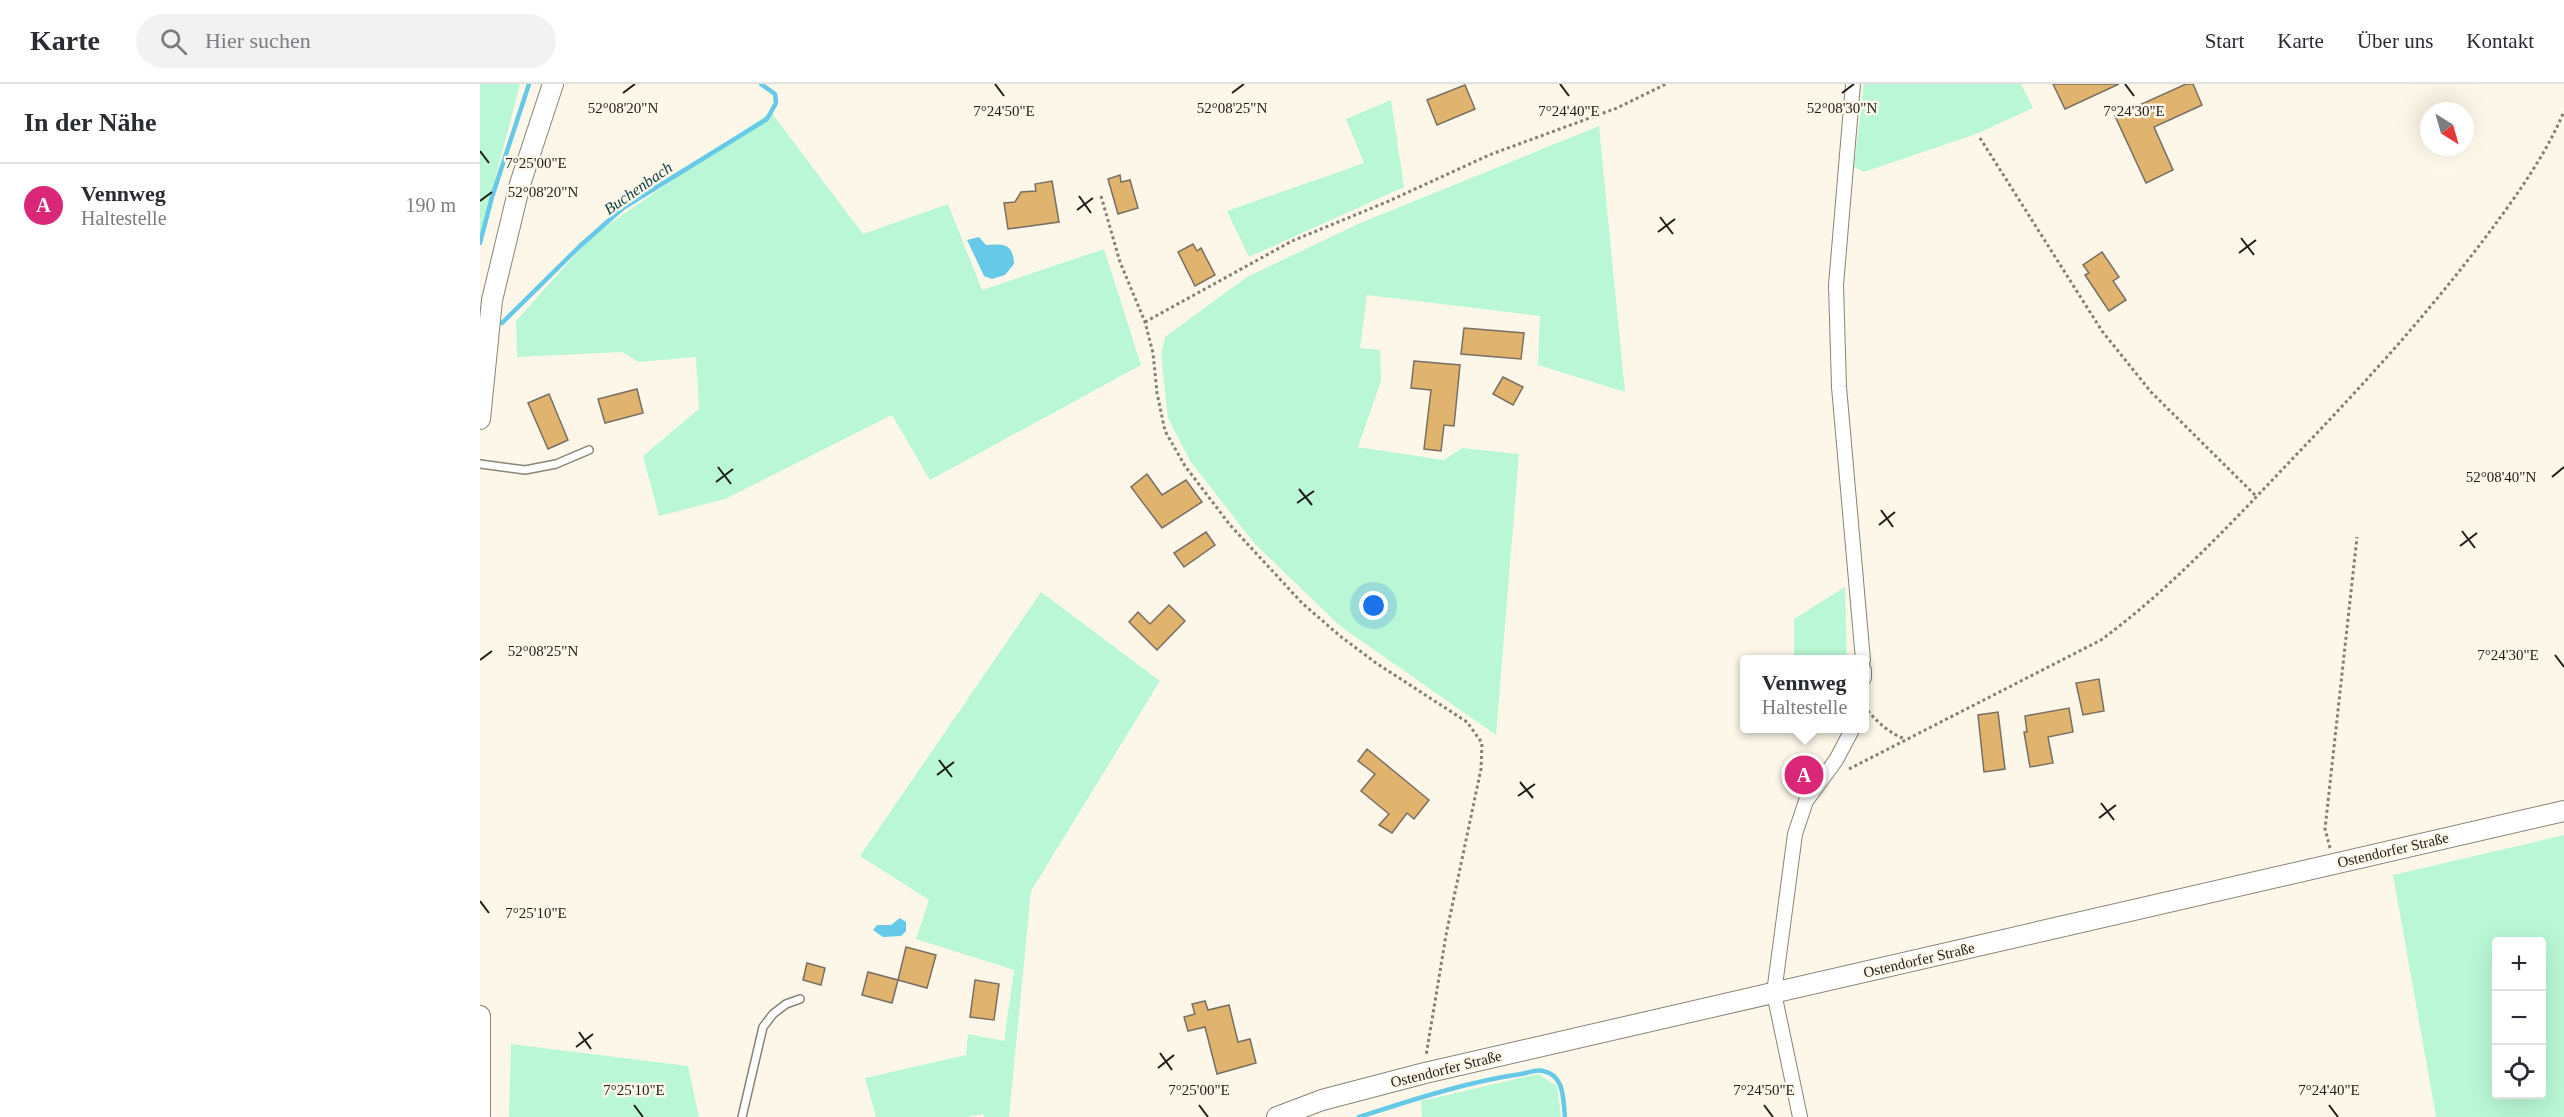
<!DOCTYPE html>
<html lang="de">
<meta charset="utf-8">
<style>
body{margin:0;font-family:"Times New Roman",serif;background:#f2f2f3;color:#2b2b33}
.controls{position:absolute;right:18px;bottom:18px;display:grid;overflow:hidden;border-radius:6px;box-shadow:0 6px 24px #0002}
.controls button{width:54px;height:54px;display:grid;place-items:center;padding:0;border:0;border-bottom:2px solid #e1e1e2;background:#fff;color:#2b2b33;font:30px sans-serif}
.compass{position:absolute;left:1940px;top:18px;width:54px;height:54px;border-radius:50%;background:#fff;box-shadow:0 6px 24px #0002;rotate:143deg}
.you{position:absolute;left:894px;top:522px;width:21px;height:21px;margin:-15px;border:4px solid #fff;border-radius:50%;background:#1a73e8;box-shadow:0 0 0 9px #1a73e833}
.badge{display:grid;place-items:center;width:39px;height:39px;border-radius:50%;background:#db2777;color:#fff;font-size:20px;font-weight:700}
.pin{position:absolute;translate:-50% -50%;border:3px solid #fff;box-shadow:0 2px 6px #0006}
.popup{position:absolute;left:1260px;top:571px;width:129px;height:78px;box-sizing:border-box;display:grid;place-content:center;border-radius:6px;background:#fff;filter:drop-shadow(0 2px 4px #0005);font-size:20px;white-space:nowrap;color:#7c7c81}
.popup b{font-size:22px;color:#2b2b33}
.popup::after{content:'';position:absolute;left:50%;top:100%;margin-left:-12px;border:12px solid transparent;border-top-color:#fff}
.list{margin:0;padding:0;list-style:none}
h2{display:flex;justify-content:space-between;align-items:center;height:78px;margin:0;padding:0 24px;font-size:26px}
h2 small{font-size:20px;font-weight:400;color:#7c7c81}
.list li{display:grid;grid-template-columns:39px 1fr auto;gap:18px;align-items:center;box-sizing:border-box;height:84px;padding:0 24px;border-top:2px solid #e1e1e2}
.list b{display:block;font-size:22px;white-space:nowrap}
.list p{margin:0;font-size:20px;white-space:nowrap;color:#7c7c81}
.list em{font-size:20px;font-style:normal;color:#7c7c81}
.icon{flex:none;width:33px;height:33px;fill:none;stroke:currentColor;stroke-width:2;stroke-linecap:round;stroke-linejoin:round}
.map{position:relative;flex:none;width:2084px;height:1033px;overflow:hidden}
header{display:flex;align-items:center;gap:36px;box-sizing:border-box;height:84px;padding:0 30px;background:#fff;border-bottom:2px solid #e1e1e2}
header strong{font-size:28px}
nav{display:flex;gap:33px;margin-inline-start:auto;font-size:21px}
.search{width:420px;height:54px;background:#f2f2f3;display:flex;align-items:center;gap:15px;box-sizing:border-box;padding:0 21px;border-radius:33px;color:#7c7c81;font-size:22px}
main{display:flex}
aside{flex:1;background:#fff}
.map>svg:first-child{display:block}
.green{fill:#b9f7d6;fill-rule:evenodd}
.water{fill:#67c9e8}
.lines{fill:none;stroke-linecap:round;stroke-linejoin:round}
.stream{stroke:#67c9e8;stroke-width:4.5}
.building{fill:#e0b36e;stroke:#786f63;stroke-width:1.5}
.lane-casing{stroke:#888476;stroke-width:10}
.street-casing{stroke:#888476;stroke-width:16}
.secondary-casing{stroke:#888476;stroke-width:22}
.path{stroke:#848077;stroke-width:3;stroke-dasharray:3 3;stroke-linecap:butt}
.lane{stroke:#fff;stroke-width:7}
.street{stroke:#fff;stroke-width:14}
.secondary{stroke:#fff;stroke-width:20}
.ticks{fill:none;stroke:#1f1d18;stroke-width:2}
.labels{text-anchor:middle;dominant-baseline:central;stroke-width:5;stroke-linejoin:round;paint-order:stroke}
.street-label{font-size:15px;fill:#1f1d18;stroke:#fcf7e8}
.water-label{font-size:16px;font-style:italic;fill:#0f3c49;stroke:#fcf7e8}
.ticks-label{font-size:15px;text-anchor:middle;fill:#1f1d18;stroke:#fcf7e8;stroke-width:5;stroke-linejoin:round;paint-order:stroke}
</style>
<header>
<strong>Karte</strong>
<div class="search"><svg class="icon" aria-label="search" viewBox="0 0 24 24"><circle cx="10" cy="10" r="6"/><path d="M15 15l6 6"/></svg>Hier suchen</div>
<nav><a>Start</a><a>Karte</a><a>Über uns</a><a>Kontakt</a></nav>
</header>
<main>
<aside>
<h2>In der Nähe<small></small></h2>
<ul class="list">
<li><span class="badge">A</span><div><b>Vennweg</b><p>Haltestelle</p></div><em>190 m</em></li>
</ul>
</aside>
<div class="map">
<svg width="2084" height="1033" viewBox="0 0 2084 1033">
<rect width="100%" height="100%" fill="#fcf7e8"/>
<g class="green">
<path d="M0,0H40L0,153Z"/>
<path d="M1384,0H1541L1553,24L1496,50L1384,88L1374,83Z"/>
<path d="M911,16L924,103L769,173L747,127L884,79L866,35Z"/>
<path d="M291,28L383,150L468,120L502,206L624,165L661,281L450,396L412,331L245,415L179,432L163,372L219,325L216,273L159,278L142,268L37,273L36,237L112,152Z"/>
<path d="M1119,42L1145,308L1058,281L1060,232L887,211L880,264L900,266L901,297L878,363L964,376L982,364L1039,370L1016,651L860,542L775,460L710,377L688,334L681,272L685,253L767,193L880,139Z"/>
<path d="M1365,503L1367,575H1314V535Z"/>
<path d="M561,508L680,597L551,807L529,1033H504L503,1030L487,1033H396L385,994L486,971L488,950L524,957L534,886L436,855L449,816L380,772Z"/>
<path d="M2084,751V1033H1956L1913,791ZM2016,858H2062V1010H2016Z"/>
<path d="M31,960L208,982L219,1033H29Z"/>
<path d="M1058,990L1077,1002L1081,1033H942L941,1017Z"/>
</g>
<g class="water">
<path d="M499,153L506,161C524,160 533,159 534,180L525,191L512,195L504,192L487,156Z"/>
<path d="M420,834L426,838V847L421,852L403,853L393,846L397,841H411Z"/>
</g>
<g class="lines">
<g class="stream">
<path d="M0,159L12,113L49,0"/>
<path d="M22,239L100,162L143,124L287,35L296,19L295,10L281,0"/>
<path d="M879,1033C932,1016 986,998 1041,990C1047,989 1057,985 1063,987C1085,991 1083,1016 1085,1033"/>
</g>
</g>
<g class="building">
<path d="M1573,0H1639L1585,25Z"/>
<path d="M1706,0H1713L1722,21L1674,43L1693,86L1666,99L1635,32Z"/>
<path d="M985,1L995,25L957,41L947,16Z"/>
<path d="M640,91L641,98L650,96L658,124L638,130L628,95Z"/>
<path d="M572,97L579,138L528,145L524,119L535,118L541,108L556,107L555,100Z"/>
<path d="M713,160L717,167L721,164L735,191L715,202L698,168Z"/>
<path d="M1622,168L1639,193L1633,197L1646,216L1629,227L1605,191L1609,189L1603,181Z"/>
<path d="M984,244L1044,249L1041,275L981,270Z"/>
<path d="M934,277L980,281L974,342L964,341L961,367L944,365L951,306L931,304Z"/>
<path d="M1023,293L1043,303L1033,321L1013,310Z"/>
<path d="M157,305L163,329L125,339L118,315Z"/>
<path d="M69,310L88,356L68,365L48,319Z"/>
<path d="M667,390L682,411L706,396L722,418L682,444L651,403Z"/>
<path d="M726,448L735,461L704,483L694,469Z"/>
<path d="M689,521L705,537L677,566L649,538L658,528L670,540Z"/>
<path d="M1619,595L1624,627L1603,631L1596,599Z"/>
<path d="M1589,624L1593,648L1568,653L1573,679L1550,683L1544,648H1547L1545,632Z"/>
<path d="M1518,628L1525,685L1504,688L1498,631Z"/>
<path d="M887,665L949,716L934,735L927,729L912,749L899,741L909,730L881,707L895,690L878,677Z"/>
<path d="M426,863L456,871L447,904L418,896L412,919L382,911L388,888L418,896Z"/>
<path d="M327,879L345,884L341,901L323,896Z"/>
<path d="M495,896L519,900L514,936L490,933Z"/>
<path d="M725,917L728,926L749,921L758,958L770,955L776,979L737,990L725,943L708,947L704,933L715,930L712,920Z"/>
</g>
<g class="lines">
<g class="lane-casing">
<g id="lane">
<path d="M0,380L45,386L76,380L109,366"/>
<path d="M262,1033L283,943L293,930L306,920L320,915"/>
</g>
</g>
<g class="street-casing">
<g id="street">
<path d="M1373,0L1356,201L1359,303L1383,576"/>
<path d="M1384,586V594"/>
<path d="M1320,1033L1294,909L1315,750L1326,717L1356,676L1373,644"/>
</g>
</g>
<g class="secondary-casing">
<g id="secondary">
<path d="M0,335L12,216L40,100L73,0"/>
<path d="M0,932V1031"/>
<path d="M797,1033L842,1016L945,989L2084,727"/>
</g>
</g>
<g class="path">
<path d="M1500,54L1622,247L1671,308L1777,413"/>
<path d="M621,112L640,178L665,238L673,269L677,309L685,347L705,382L750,441L822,519L860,552L896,579L987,638L1002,659L1001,685L966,851L946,972"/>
<path d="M665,238L812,157L909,117L1009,71L1137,24L1186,0"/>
<path d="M1384,622C1396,637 1407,648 1425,655"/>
<path d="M1369,685L1621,556C1693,503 1756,434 1818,369C1886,298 1952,225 2011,146C2037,111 2068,67 2084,27"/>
<path d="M1850,764L1845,745L1877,453"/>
</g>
<use href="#lane" class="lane"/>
<use href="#street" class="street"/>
<use href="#secondary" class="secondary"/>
</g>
<path class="ticks" d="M515,0L524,12M1080,0L1089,12M1645,0L1654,12M143,9L155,0M752,9L764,0M1362,9L1374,0M0,67L9,79M599,112L611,129M0,117L12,108M597,126L613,114M1180,133L1193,150M1178,148L1195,135M1761,154L1774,171M1759,169L1776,156M238,383L251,400M2072,393L2084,383M236,398L253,385M819,405L832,421M817,419L834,407M1401,426L1413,443M1399,441L1415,428M1982,447L1995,464M1980,462L1997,449M2075,571L2084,583M0,576L12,567M459,676L472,693M457,691L474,678M1040,698L1053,714M1038,712L1055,700M1621,719L1634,736M1619,734L1636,721M0,817L9,829M99,948L111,965M96,963L113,950M680,969L692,986M678,984L694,971M154,1021L163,1033M719,1021L728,1033M1284,1021L1293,1033M1849,1021L1858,1033"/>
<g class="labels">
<g class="street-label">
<text transform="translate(1913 766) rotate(-13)">Ostendorfer Straße</text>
<text transform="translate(1439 876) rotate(-13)">Ostendorfer Straße</text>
<text transform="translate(966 985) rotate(-14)">Ostendorfer Straße</text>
</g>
<g class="water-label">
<text transform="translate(158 104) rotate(-35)">Buchenbach</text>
</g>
</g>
<g class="ticks-label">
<text x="143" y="29">52°08'20"N</text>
<text x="752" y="29">52°08'25"N</text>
<text x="1362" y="29">52°08'30"N</text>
<text x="524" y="32">7°24'50"E</text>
<text x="1089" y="32">7°24'40"E</text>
<text x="1654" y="32">7°24'30"E</text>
<text x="56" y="84">7°25'00"E</text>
<text x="63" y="113">52°08'20"N</text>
<text x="2021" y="398">52°08'40"N</text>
<text x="63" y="572">52°08'25"N</text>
<text x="2028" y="576">7°24'30"E</text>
<text x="56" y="834">7°25'10"E</text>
<text x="154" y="1011">7°25'10"E</text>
<text x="719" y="1011">7°25'00"E</text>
<text x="1284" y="1011">7°24'50"E</text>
<text x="1849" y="1011">7°24'40"E</text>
</g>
</svg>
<div class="controls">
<button>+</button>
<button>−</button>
<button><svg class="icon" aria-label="locate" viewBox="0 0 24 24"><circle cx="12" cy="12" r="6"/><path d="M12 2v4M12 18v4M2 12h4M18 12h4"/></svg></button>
</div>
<svg class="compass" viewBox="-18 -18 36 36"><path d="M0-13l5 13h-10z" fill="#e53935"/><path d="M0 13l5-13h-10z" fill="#7c7c81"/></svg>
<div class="you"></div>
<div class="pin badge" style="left:1324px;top:691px">A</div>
<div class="popup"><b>Vennweg</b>Haltestelle</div>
</div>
</main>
